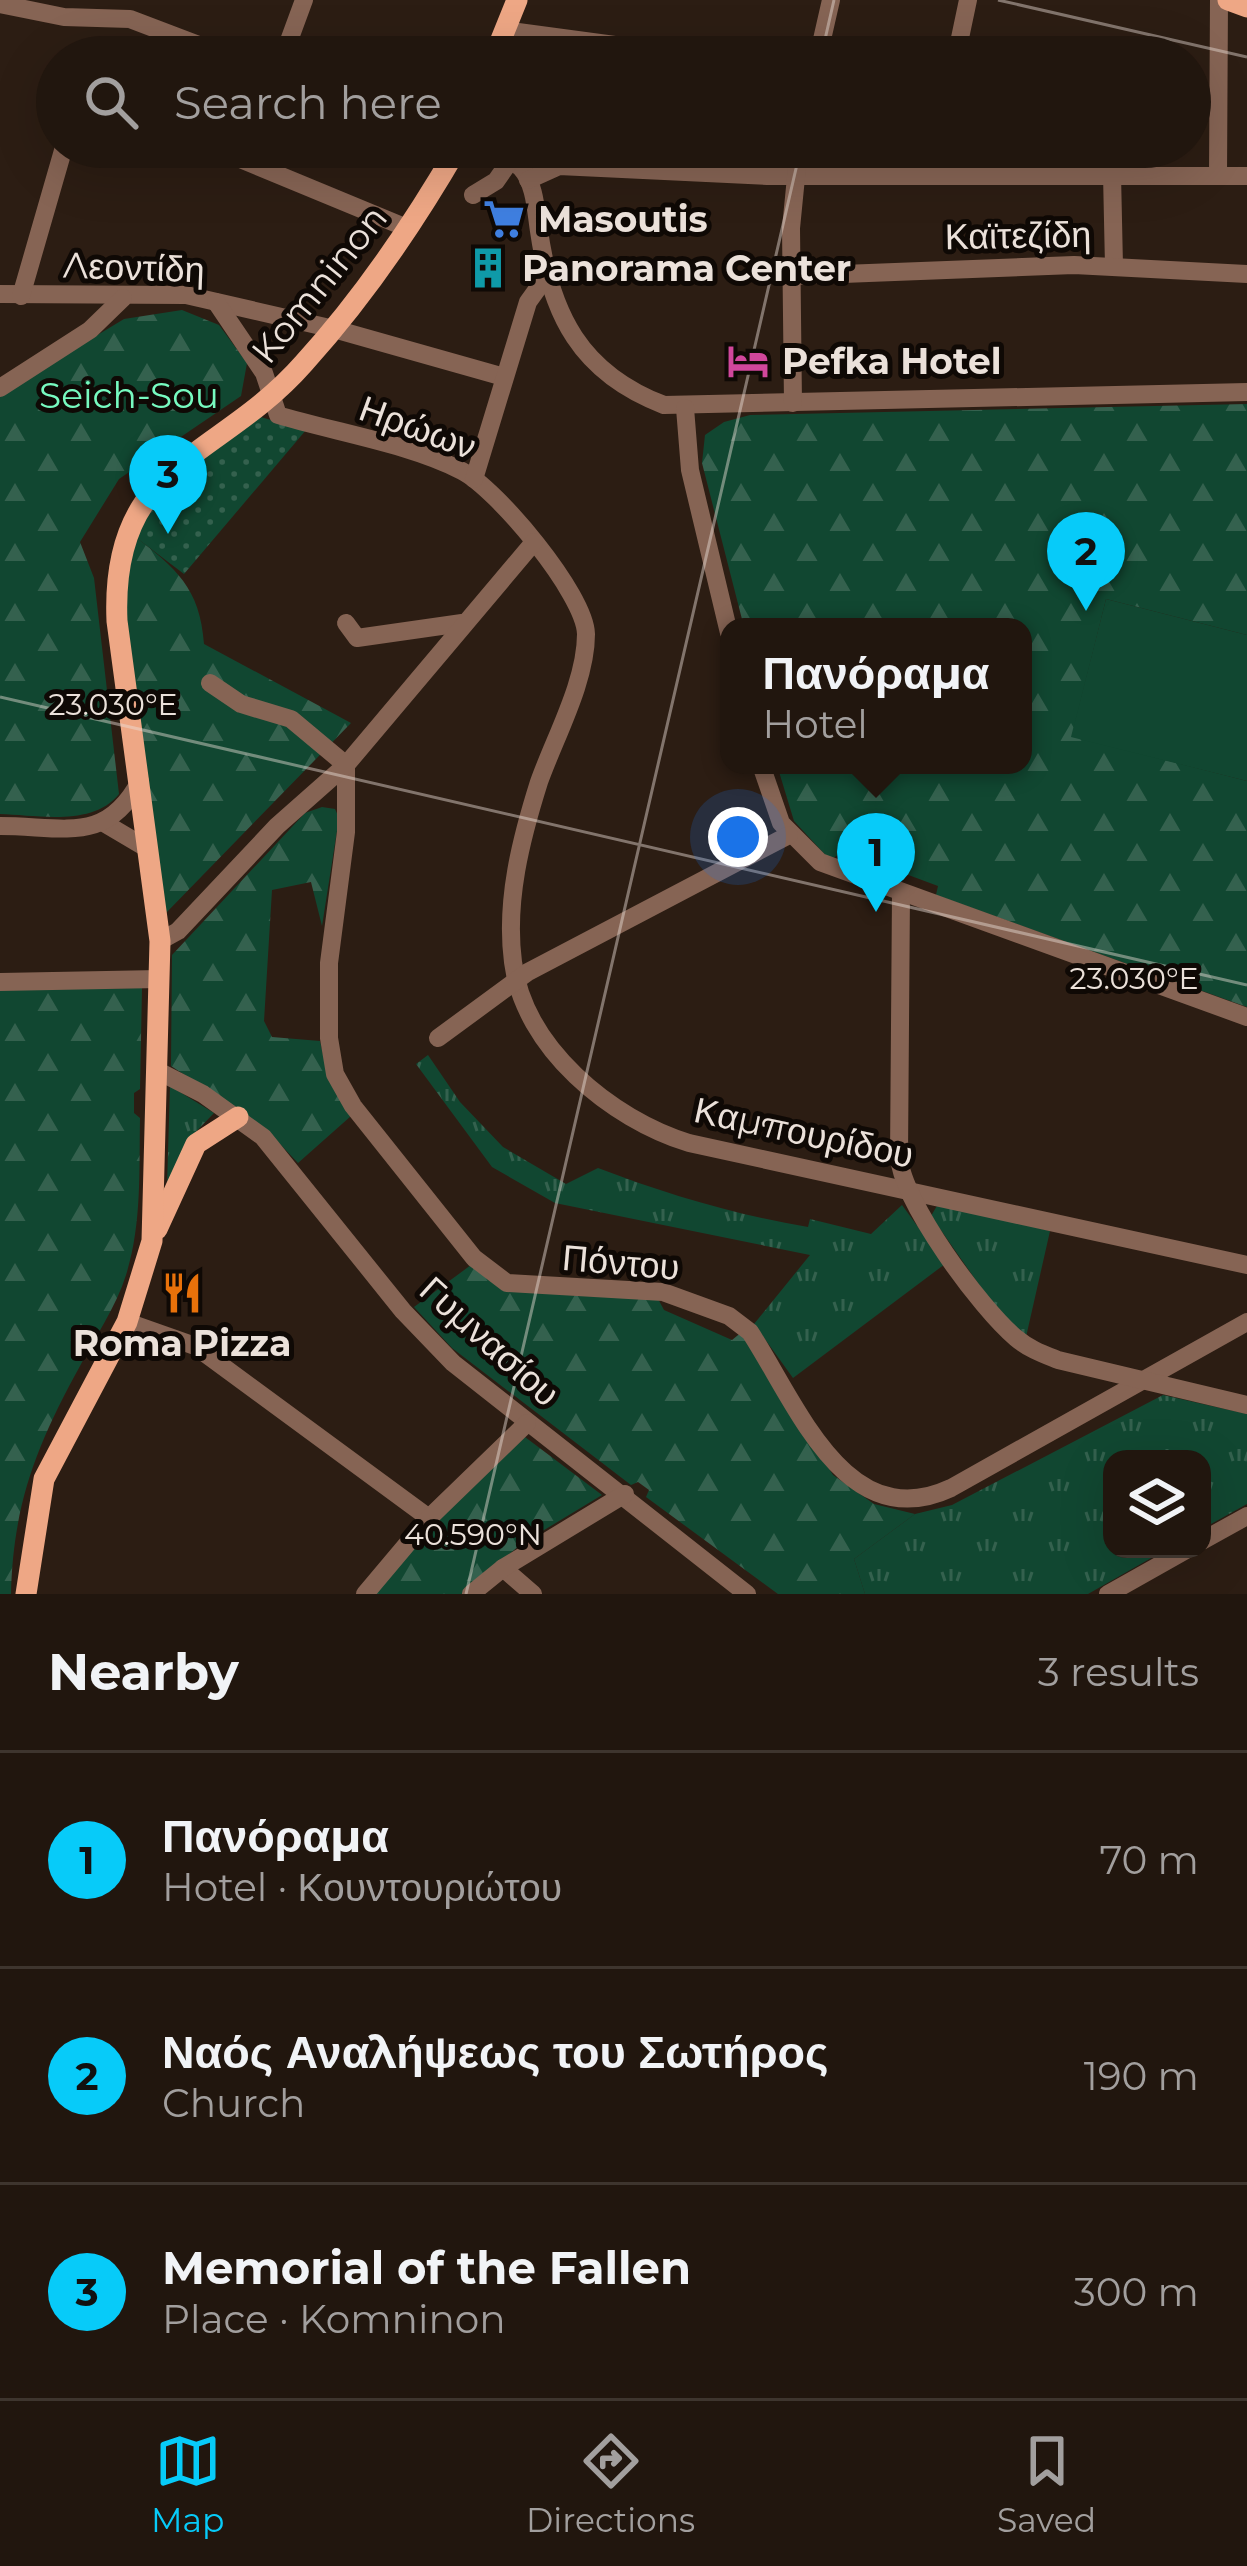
<!DOCTYPE html>
<meta charset="utf-8">
<style>
body{margin:0;font-family:Montserrat,sans-serif;background:#2d231c;color:#f1f3f6}
.controls{position:absolute;right:36px;bottom:36px;display:grid;overflow:hidden;border-radius:24px;box-shadow:0 12px 48px #0002}
.controls button{width:108px;height:108px;display:grid;place-items:center;padding:0;border:0;border-bottom:3px solid #3e352e;background:#21160e;color:#f1f3f6;font:60px sans-serif}
.you{position:absolute;left:738px;top:837px;width:42px;height:42px;margin:-30px;border:9px solid #fff;border-radius:50%;background:#1a73e8;box-shadow:0 0 0 18px #1a73e833}
.badge{display:grid;place-items:center;width:78px;height:78px;border-radius:50%;background:#07cbf9;color:#111;font-size:39px;font-weight:700}
.pin{position:absolute;translate:-50% -99px;filter:drop-shadow(0 3px 6px #0008)}
.pin::after{content:'';position:absolute;top:63px;width:42px;height:36px;background:inherit;clip-path:polygon(0 0,100% 0,50% 100%)}
.popup{position:absolute;left:720px;top:618px;width:312px;height:156px;box-sizing:border-box;display:grid;place-content:center;border-radius:24px;background:#21160e;filter:drop-shadow(0 3px 9px #0005);font-size:39px;white-space:nowrap;color:#a29f9e}
.popup b{font-size:45px;color:#f1f3f6}
.popup::after{content:'';position:absolute;left:50%;top:100%;margin-left:-24px;border:24px solid transparent;border-top-color:#21160e}
.list{margin:0;padding:0;list-style:none}
h2{display:flex;justify-content:space-between;align-items:center;height:156px;margin:0;padding:0 48px;font-size:51px}
h2 small{font-size:39px;font-weight:400;color:#a29f9e}
.list li{display:grid;grid-template-columns:78px 1fr auto;gap:36px;align-items:center;box-sizing:border-box;height:216px;padding:0 48px;border-top:3px solid #3e352e}
.list b{display:block;font-size:45px;white-space:nowrap}
.list p{margin:0;font-size:39px;white-space:nowrap;color:#a29f9e}
.list em{font-size:39px;font-style:normal;color:#a29f9e}
.icon{flex:none;width:66px;height:66px;fill:none;stroke:currentColor;stroke-width:2;stroke-linecap:round;stroke-linejoin:round}
.map{position:relative;flex:none;width:1247px;height:1594px;overflow:hidden}
.search{position:absolute;background:#21160e;box-shadow:0 12px 48px #0002;left:36px;right:36px;top:36px;height:132px;display:flex;align-items:center;gap:30px;box-sizing:border-box;padding:0 42px;border-radius:66px;color:#a29f9e;font-size:45px}
.sheet{height:804px;background:#21160e}
nav{display:flex;justify-content:space-around;align-items:center;box-sizing:border-box;height:168px;border-top:3px solid #3e352e;background:#21160e;font-size:33px;color:#a29f9e}
nav a{display:grid;justify-items:center;gap:6px}
nav .on{color:#07cbf9}
.map>svg:first-child{display:block}
.grass{fill:url(#grass-tufts)}
.forest{fill:url(#forest-firs)}
.park{fill:url(#park-dots)}
.pitch{fill:#114731}
.lines{fill:none;stroke-linecap:round;stroke-linejoin:round}
.minor{stroke:#866454;stroke-width:18}
.major{stroke:#eea785;stroke-width:21}
.ticks{fill:none;stroke:#ebe1da;stroke-width:3;stroke-opacity:0.45}
.labels{text-anchor:middle;dominant-baseline:central;stroke-width:10;stroke-linejoin:round;paint-order:stroke}
.poi-label{font-size:36px;font-weight:bold;fill:#ebe1da;stroke:#0f0905;text-anchor:start}
.street-label{font-size:36px;fill:#ebe1da;stroke:#0f0905}
.park-label{font-size:36px;fill:#77fac0;stroke:#0f0905}
.ticks-label{font-size:30px;text-anchor:middle;fill:#ebe1da;stroke:#0f0905;stroke-width:10;stroke-linejoin:round;paint-order:stroke}
</style>
<div class="map">
<svg width="1247" height="1594" viewBox="0 0 1247 1594">
<defs>
<pattern id="grass-tufts" width="24" height="20" patternUnits="userSpaceOnUse" patternTransform="scale(3)"><rect width="24" height="20" fill="#114731"/><path d="M3 7l-1-3M5 7V3M7 7l1-3M15 17l-1-3M17 17v-4M19 17l1-3" fill="none" stroke="#34614e"/></pattern>
<pattern id="forest-firs" width="22" height="20" patternUnits="userSpaceOnUse" patternTransform="scale(3)"><rect width="22" height="20" fill="#114731"/><path d="M5 1l3.5 6h-7zM16 11l3.5 6h-7z" fill="#34614e"/></pattern>
<pattern id="park-dots" width="8" height="8" patternUnits="userSpaceOnUse" patternTransform="scale(3)"><rect width="8" height="8" fill="#114731"/><path d="M2 2h.1M6 6h.1" fill="none" stroke="#34614e" stroke-width="1.8" stroke-linecap="round"/></pattern>
</defs>
<rect width="100%" height="100%" fill="#2c1d13"/>
<g class="grass">
<path d="M428,1055L460,1102L503,1147L566,1184L598,1168C666,1194 736,1215 808,1227L810,1219L871,1234L902,1205L945,1264L793,1378L754,1324L810,1255L555,1203L492,1167L416,1064Z"/>
<path d="M170,1086L214,1113L188,1140L167,1186Z"/>
<path d="M938,1204L1050,1231L1026,1337L994,1306L931,1216Z"/>
<path d="M1163,1395L1247,1414V1504L1202,1529V1459H1112V1549H1167L1088,1594H865L854,1559L915,1514L952,1505Z"/>
</g>
<g class="forest">
<path d="M182,310L219,325L247,363L241,396L119,479L80,542L94,578L119,794C93,827 37,815 0,814V394L124,319Z"/>
<path d="M1247,404V635L1106,599L1072,736L1247,781V1007L936,895L938,886L844,851L830,860L794,821L777,765H1023V627H744L702,463L705,435L724,422L750,415Z"/>
<path d="M134,536C176,568 200,588 204,644L351,723L165,914L124,597Z"/>
<path d="M322,807L335,809L339,818L322,926L311,882L272,890L264,1021L272,1037L320,1041L328,1077L351,1116L298,1163L264,1127L171,1066L172,955L305,813Z"/>
<path d="M142,988L140,1089L134,1093V1113L140,1118C139,1171 142,1224 126,1275C116,1307 95,1337 80,1366C37,1444 13,1504 11,1594H0V990Z"/>
<path d="M471,1265C537,1305 583,1293 657,1297L664,1310L732,1340L743,1331L833,1475L874,1504L915,1514L854,1559L865,1594H778L646,1497L649,1490L638,1482L631,1485L452,1348L414,1307Z"/>
<path d="M525,1437L602,1495L521,1544L463,1594H375L417,1540Z"/>
</g>
<path class="park" d="M257,416L306,430L184,574L134,536L167,488Z"/>
<path class="pitch" d="M1106,599L1247,635V781L1071,737Z"/>
<g class="lines">
<g class="minor">
<path d="M0,4L64,17L130,19L230,57"/>
<path d="M504,30L704,57"/>
<path d="M283,57L304,0"/>
<path d="M818,57L831,0"/>
<path d="M956,57L968,0"/>
<path d="M211,147L407,228"/>
<path d="M468,147C485,152 508,156 521,168C535,183 536,212 539,231C551,314 580,373 664,405L1247,392"/>
<path d="M1081,173L1086,147"/>
<path d="M1112,174L1114,266"/>
<path d="M932,175L937,147"/>
<path d="M1218,176L1219,0"/>
<path d="M528,180L559,166L767,176H1247"/>
<path d="M473,195L496,181L510,161"/>
<path d="M791,276L1074,265L1247,274"/>
<path d="M0,294L186,295L334,329L504,377"/>
<path d="M21,296L64,147"/>
<path d="M216,302L264,373L278,415C334,432 410,444 462,471C497,489 585,594 586,634C586,682 555,737 539,782C521,839 505,901 513,962C524,1048 611,1119 689,1143L1247,1265"/>
<path d="M0,388L90,330L123,298"/>
<path d="M793,403L791,228L799,147"/>
<path d="M685,408L690,470L729,633"/>
<path d="M474,479L528,302L546,277"/>
<path d="M346,623L357,638L462,623"/>
<path d="M210,683L241,704L291,719L346,765V832L329,963V1038L335,1074L353,1106L474,1258L507,1283L663,1292L729,1316L750,1332C797,1404 846,1537 951,1488L1247,1322"/>
<path d="M761,765L781,823L820,862L1247,1017"/>
<path d="M104,823L148,849"/>
<path d="M0,826C64,826 106,845 140,781"/>
<path d="M901,892L899,1157C902,1202 981,1309 1016,1338C1029,1349 1043,1354 1058,1360L1247,1405"/>
<path d="M160,941L178,931L277,826L346,765L534,542"/>
<path d="M0,982L159,979"/>
<path d="M438,1038L528,972L789,835"/>
<path d="M158,1071L203,1094L263,1137L403,1311L453,1363L747,1594"/>
<path d="M127,1322L195,1346L429,1518"/>
<path d="M1202,1541L1247,1516"/>
<path d="M503,1568L533,1594"/>
<path d="M365,1594L429,1518L527,1423"/>
<path d="M471,1594L503,1568L625,1494"/>
<path d="M1108,1594L1188,1549"/>
</g>
<g class="major">
<path d="M1228,0L1247,7"/>
<path d="M494,57L517,0"/>
<path d="M157,1229L196,1144L238,1117"/>
<path d="M26,1594L44,1479L127,1322L152,1241L160,941L117,621C110,460 217,462 304,363C363,298 414,223 458,147"/>
</g>
</g>
<path class="ticks" d="M998,0L1247,57M821,57L834,0M0,697L1247,985M466,1594L801,147"/>
<defs>
<g id="supermarket-bare" transform="scale(3.24)"><path d="M-6-5.5h2.5l.6 2H6L4.5 2H-2.5L-4.4-4H-6ZM-1.5 3.2a1.3 1.3 0 1 0 .1 0ZM3 3.2a1.3 1.3 0 1 0 .1 0Z" fill="#3f7fe0" stroke="#0f0905" stroke-width="2.5" paint-order="stroke"/></g>
<g id="building-bare" transform="scale(3.24)"><path d="M-4-6H4V6H1V3H-1V6H-4ZM-2.5-4.3h1.7v1.8h-1.7ZM.8-4.3h1.7v1.8H.8ZM-2.5-1h1.7V.8h-1.7ZM.8-1h1.7V.8H.8Z" fill="#0f9aa8" stroke="#0f0905" stroke-width="2.5" paint-order="stroke"/></g>
<g id="hotel-bare" transform="scale(3.24)"><path d="M-6-4.5h1.5V1H6V5H4.5V3h-9V5H-6ZM-4 0a1.8 1.8 0 1 1 3.6 0ZM.5 0V-2.5h3Q6-2.5 6 0Z" fill="#d1479c" stroke="#0f0905" stroke-width="2.5" paint-order="stroke"/></g>
<g id="restaurant-bare" transform="scale(3.24)"><path d="M-5-6h1v4h1v-4h1v4h1v-4h1v5L-1.5 .5V6h-2V.5L-5-1ZM5-6V6H3V1.5H1.5Q1.5-4 5-6Z" fill="#e8710a" stroke="#0f0905" stroke-width="2.5" paint-order="stroke"/></g>
</defs>
<g fill-rule="evenodd">
<use href="#supermarket-bare" x="504" y="219"/>
<use href="#building-bare" x="488" y="268"/>
<use href="#hotel-bare" x="748" y="361"/>
<use href="#restaurant-bare" x="182" y="1293"/>
</g>
<g class="labels">
<g class="poi-label">
<text x="538" y="219">Masoutis</text>
<text x="522" y="268">Panorama Center</text>
<text x="782" y="361">Pefka Hotel</text>
<text x="182" y="1343" text-anchor="middle">Roma Pizza</text>
</g>
<g class="street-label">
<text transform="translate(1018 235) rotate(-1)">Καϊτεζίδη</text>
<text transform="translate(134 267) rotate(2)">Λεοντίδη</text>
<text transform="translate(319 284) rotate(-51)">Komninon</text>
<text transform="translate(418 427) rotate(20)">Ηρώων</text>
<text transform="translate(804 1132) rotate(12)">Καμπουρίδου</text>
<text transform="translate(621 1262) rotate(5)">Πόντου</text>
<text transform="translate(490 1341) rotate(42)">Γυμνασίου</text>
</g>
<g class="park-label">
<text x="129" y="395">Seich-Sou</text>
</g>
</g>
<g class="ticks-label">
<text x="113" y="715">23.030°E</text>
<text x="1134" y="989">23.030°E</text>
<text x="473" y="1545">40.590°N</text>
</g>
</svg>
<div class="controls">
<button><svg class="icon" aria-label="layers" viewBox="0 0 24 24"><path d="M12 4l9 5-9 5-9-5zM3 14l9 5 9-5"/></svg></button>
</div>
<div class="you"></div>
<div class="pin badge" style="left:876px;top:912px">1</div>
<div class="popup"><b>Πανόραμα</b>Hotel</div>
<div class="pin badge" style="left:1086px;top:611px">2</div>
<div class="pin badge" style="left:168px;top:534px">3</div>
<div class="search"><svg class="icon" aria-label="search" viewBox="0 0 24 24"><circle cx="10" cy="10" r="6"/><path d="M15 15l6 6"/></svg>Search here</div>
</div>
<section class="sheet">
<h2>Nearby<small>3 results</small></h2>
<ul class="list">
<li><span class="badge">1</span><div><b>Πανόραμα</b><p>Hotel · Κουντουριώτου</p></div><em>70 m</em></li>
<li><span class="badge">2</span><div><b>Ναός Αναλήψεως του Σωτήρος</b><p>Church</p></div><em>190 m</em></li>
<li><span class="badge">3</span><div><b>Memorial of the Fallen</b><p>Place · Komninon</p></div><em>300 m</em></li>
</ul>
</section>
<nav>
<a class="on"><svg class="icon" aria-label="map" viewBox="0 0 24 24"><path d="M3 6l6-2 6 2 6-2v14l-6 2-6-2-6 2zM9 4v14M15 6v14"/></svg>Map</a>
<a><svg class="icon" aria-label="directions" viewBox="0 0 24 24"><path d="M12 3l9 9-9 9-9-9zM9 14v-3h6M13 9l2 2-2 2"/></svg>Directions</a>
<a><svg class="icon" aria-label="saved" viewBox="0 0 24 24"><path d="M7 4h10v16l-5-4-5 4z"/></svg>Saved</a>
</nav>
